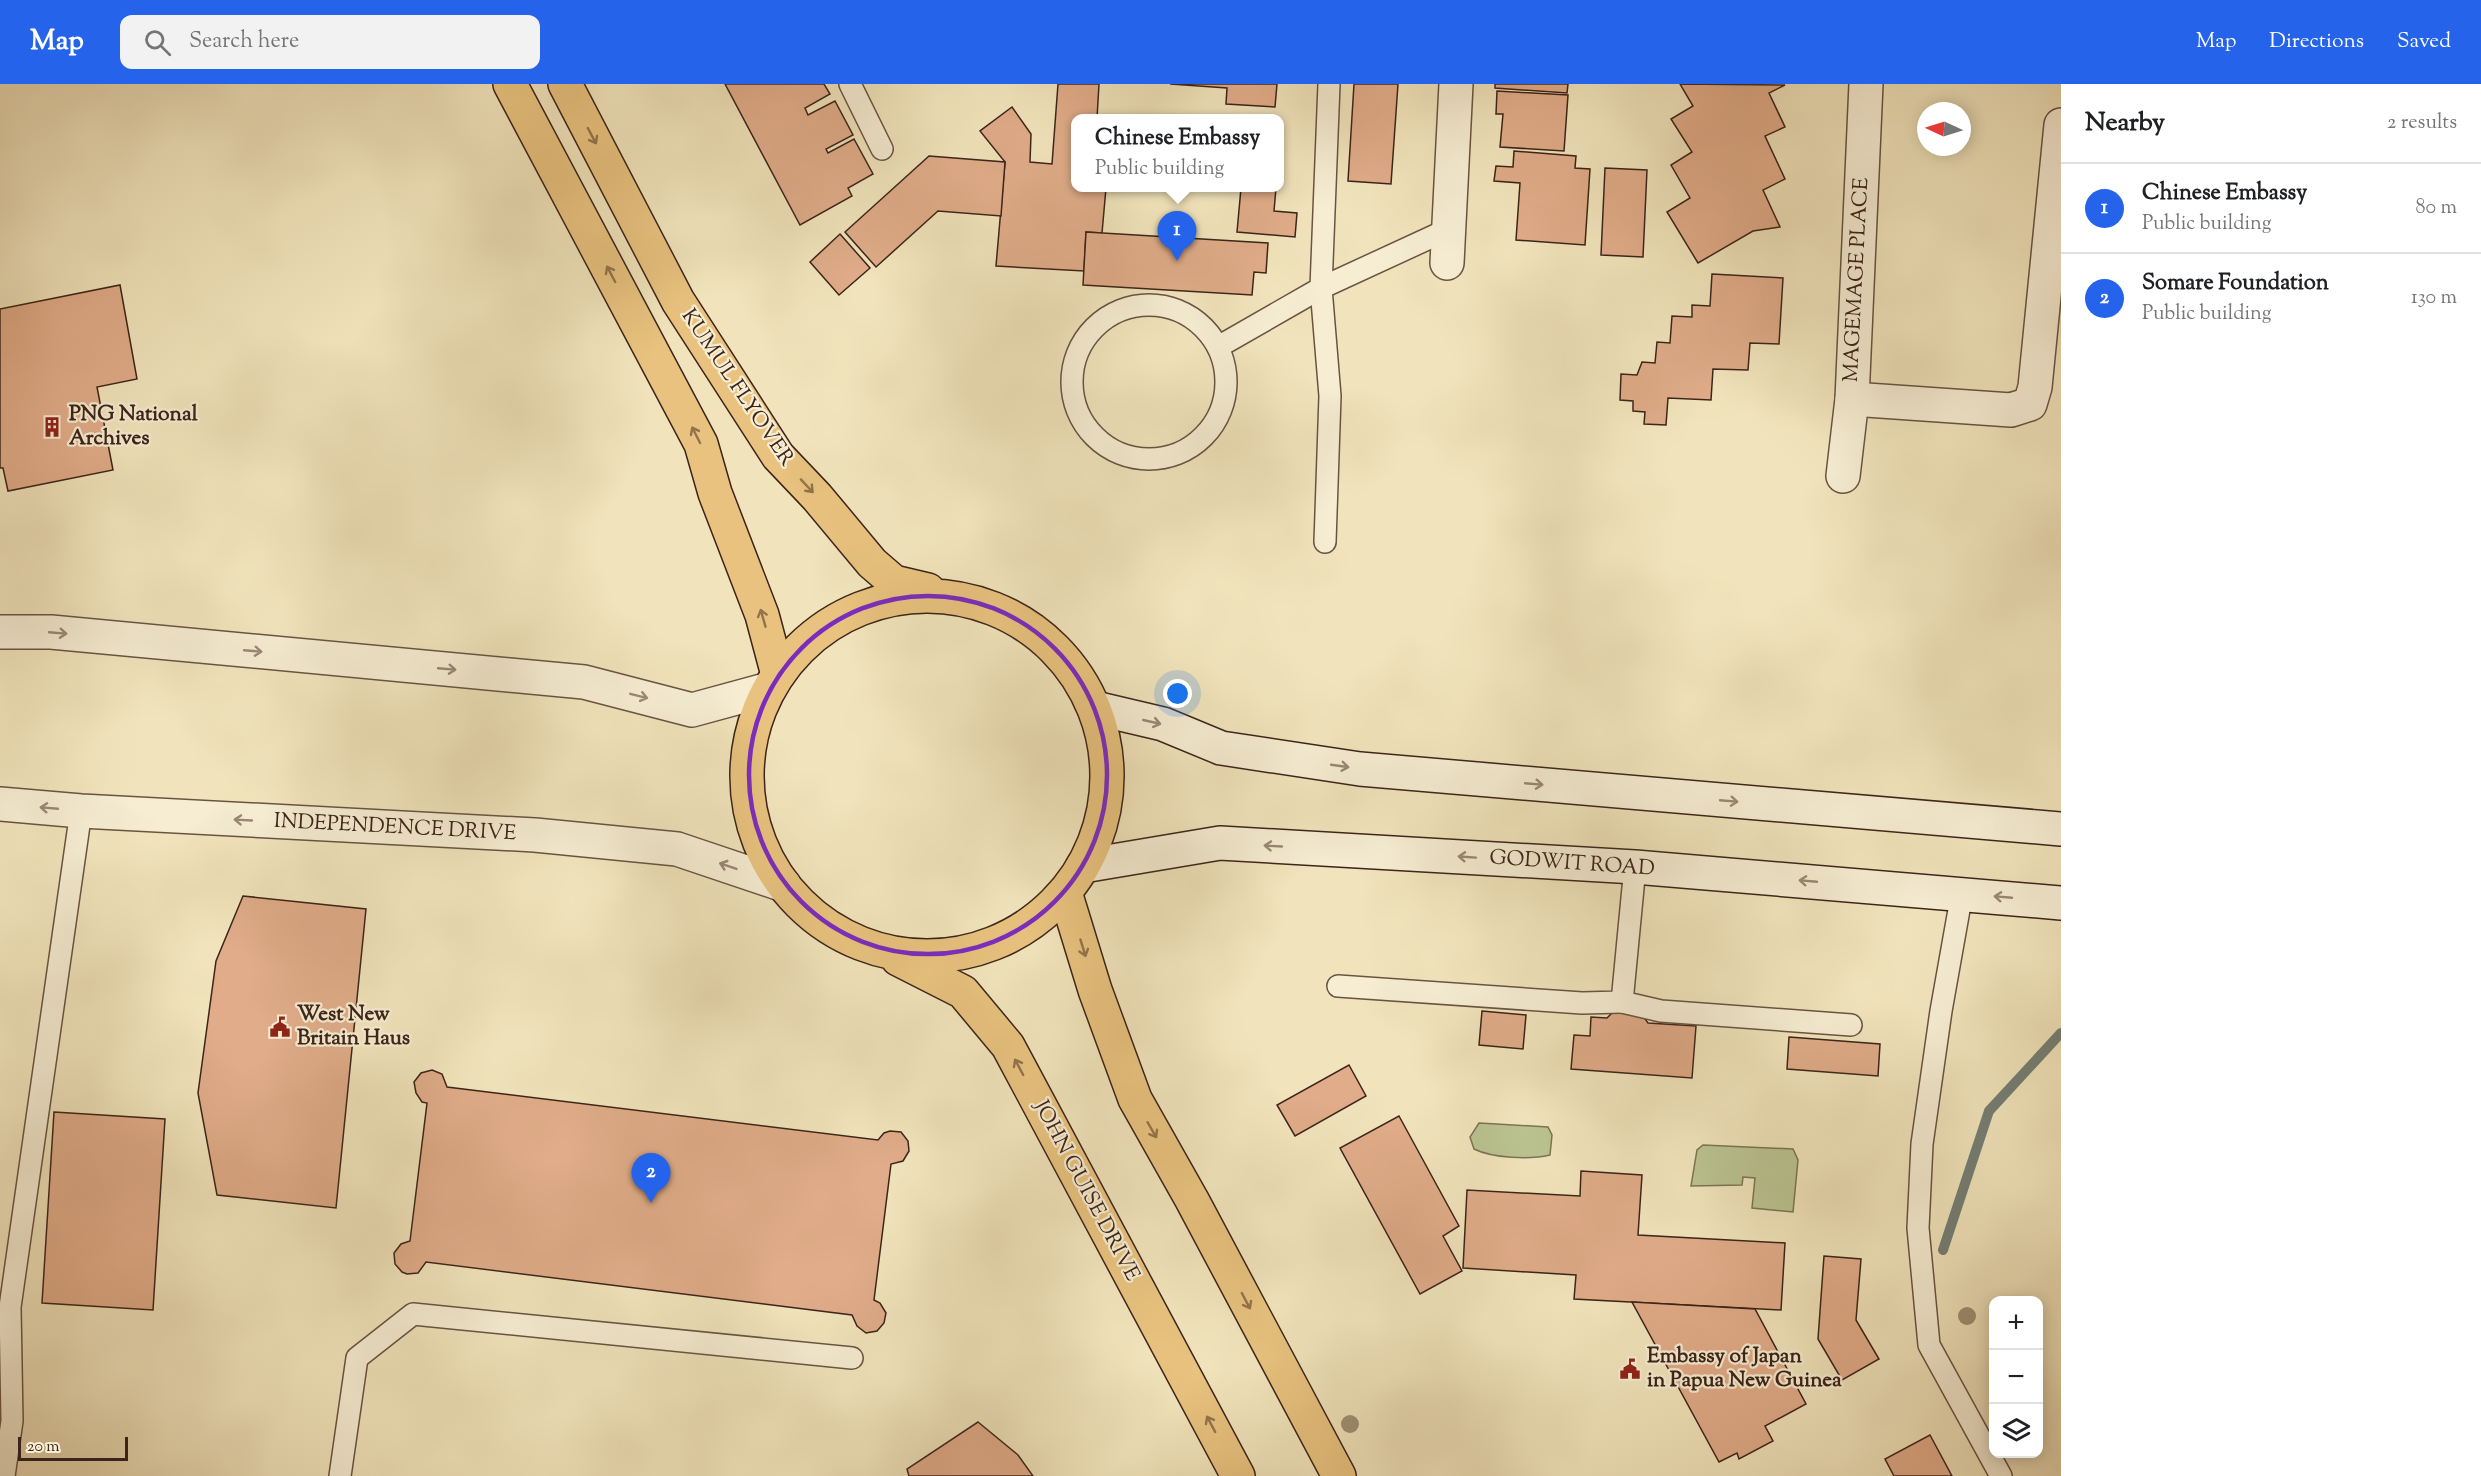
<!DOCTYPE html>
<meta charset="utf-8">
<style>
body{margin:0;font-family:"Sorts Mill Goudy",serif;background:#f2f2f2;color:#202124}
.controls{position:absolute;right:18px;bottom:18px;display:grid;overflow:hidden;border-radius:12px;box-shadow:0 3px 15px #0003}
.controls button{width:54px;height:54px;display:grid;place-items:center;padding:0;border:0;border-bottom:2px solid #e0e0e0;background:#fff;color:#202124;font:30px sans-serif}
.compass{position:absolute;left:1917px;top:18px;width:54px;height:54px;border-radius:50%;background:#fff;box-shadow:0 3px 15px #0003;rotate:274deg}
.scale{position:absolute;left:18px;bottom:15px;width:110px;box-sizing:border-box;padding-left:6px;border:3px solid #3c241a;border-top:0;font-size:16px;line-height:21px;white-space:nowrap;color:#3c241a;-webkit-text-stroke:4px #f6edd3;paint-order:stroke}
.you{position:absolute;left:1178px;top:610px;width:21px;height:21px;margin:-15px;border:4px solid #fff;border-radius:50%;background:#1a73e8;box-shadow:0 0 0 9px #1a73e833}
.badge{display:grid;place-items:center;width:39px;height:39px;border-radius:50%;background:#2563eb;color:#fff;font-size:20px;font-weight:700}
.pin{position:absolute;translate:-50% -50px;filter:drop-shadow(0 2px 3px #0008)}
.pin::after{content:'';position:absolute;top:32px;width:21px;height:18px;background:inherit;clip-path:polygon(0 0,100% 0,50% 100%)}
.popup{position:absolute;left:1071px;top:30px;width:213px;height:78px;box-sizing:border-box;display:grid;place-content:center;border-radius:12px;background:#fff;filter:drop-shadow(0 2px 4px #0005);font-size:20px;white-space:nowrap;color:#757577}
.popup b{font-size:22px;color:#202124}
.popup::after{content:'';position:absolute;left:50%;top:100%;margin-left:-12px;border:12px solid transparent;border-top-color:#fff}
.list{margin:0;padding:0;list-style:none}
h2{display:flex;justify-content:space-between;align-items:center;height:78px;margin:0;padding:0 24px;font-size:26px}
h2 small{font-size:20px;font-weight:400;color:#757577}
.list li{display:grid;grid-template-columns:39px 1fr auto;gap:18px;align-items:center;box-sizing:border-box;height:90px;padding:0 24px;border-top:2px solid #e0e0e0}
.list b{display:block;font-size:22px;white-space:nowrap}
.list p{margin:0;font-size:20px;white-space:nowrap;color:#757577}
.list em{font-size:20px;font-style:normal;color:#757577}
.icon{flex:none;width:33px;height:33px;fill:none;stroke:currentColor;stroke-width:2;stroke-linecap:round;stroke-linejoin:round}
.map{position:relative;flex:none;width:2061px;height:1392px;overflow:hidden}
header{display:flex;align-items:center;gap:36px;box-sizing:border-box;height:84px;padding:0 30px;background:#2563eb;color:#fff}
header strong{font-size:28px}
nav{display:flex;gap:33px;margin-inline-start:auto;font-size:21px}
.search{width:420px;height:54px;background:#f2f2f2;display:flex;align-items:center;gap:15px;box-sizing:border-box;padding:0 21px;border-radius:12px;color:#757577;font-size:22px}
main{display:flex}
aside{flex:1;background:#fff}
.map>svg:first-child{display:block}
.green{fill:#bac491;stroke:#7b7456;stroke-width:1.5}
.lines{fill:none;stroke-linecap:round;stroke-linejoin:round}
.stream{stroke:#758075;stroke-width:10}
.building{fill:#e0ac89;stroke:#3c241a;stroke-width:1.5}
.service-casing{stroke:#695442;stroke-width:24}
.minor-casing{stroke:#695442;stroke-width:36}
.tertiary-casing{stroke:#695442;stroke-width:36}
.secondary-casing{stroke:#3c241a;stroke-width:36}
.trunk-casing{stroke:#3c241a;stroke-width:36}
.service{stroke:#f6edd3;stroke-width:21}
.minor{stroke:#f6edd3;stroke-width:33}
.tertiary{stroke:#f6edd3;stroke-width:33}
.secondary{stroke:#f6edd3;stroke-width:33}
.trunk{stroke:#e8c27e;stroke-width:33}
.tree{fill:#9f9073}
.oneway{stroke:#92734c}
.oneway2{stroke:#998876}
.marked{fill:none;stroke:#7b2cbf;stroke-width:4.5;stroke-linejoin:round}
.labels{text-anchor:middle;dominant-baseline:central;stroke-width:4.5;stroke-linejoin:round;paint-order:stroke}
.street-label{font-size:21px;fill:#3c241a;stroke:#f6edd3}
.poi-label{font-size:21px;font-weight:bold;fill:#3c241a;stroke:#f6edd3;text-anchor:start}
</style>
<header>
<strong>Map</strong>
<div class="search"><svg class="icon" aria-label="search" viewBox="0 0 24 24"><circle cx="10" cy="10" r="6"/><path d="M15 15l6 6"/></svg>Search here</div>
<nav><a>Map</a><a>Directions</a><a>Saved</a></nav>
</header>
<main>
<div class="map">
<svg width="2061" height="1392" viewBox="0 0 2061 1392">
<rect width="100%" height="100%" fill="#f1e4bc"/>
<filter id="stains"><feTurbulence type="fractalNoise" baseFrequency=".00333" numOctaves="4"/><feColorMatrix values="0 0 0 0 .2 0 0 0 0 .09 0 0 0 0 .02 0 0 0 .5 -.17"/></filter>
<radialGradient id="worn" r=".72"><stop offset=".6" stop-color="#630" stop-opacity="0"/><stop offset="1" stop-color="#630" stop-opacity=".3"/></radialGradient>
<g class="green">
<path d="M1479,1039L1548,1043L1552,1051L1550,1071C1530,1076 1492,1074 1474,1065L1470,1053Z"/>
<path d="M1703,1061L1793,1065L1798,1076L1793,1128L1752,1124L1755,1094L1743,1093L1742,1101L1691,1102L1697,1066Z"/>
</g>
<g class="lines">
<path class="stream" d="M1943,1166L1989,1027L2061,949"/>
</g>
<g class="building">
<path d="M725,0H824L830,10L805,24L808,31L835,17L853,51L826,65L828,69L854,55L873,90L848,104L852,112L800,141Z"/>
<path d="M1058,0H1099L1097,34H1075V104H1106L1102,149L1086,148L1084,187L996,182L1005,78L980,47L1012,23L1031,50L1030,78L1052,80Z"/>
<path d="M1170,0H1277L1275,23L1226,20L1227,4Z"/>
<path d="M1354,0H1398L1391,100L1348,97Z"/>
<path d="M1495,0H1568L1567,9L1495,4Z"/>
<path d="M1680,0L1785,1L1769,9L1785,43L1765,52L1785,95L1763,106L1780,143L1753,147L1698,179L1667,128L1690,114L1671,81L1692,68L1671,35L1693,22Z"/>
<path d="M1497,7L1568,11L1564,67L1500,63L1503,30H1496Z"/>
<path d="M1514,67L1576,72L1575,84L1590,85L1585,161L1516,156L1520,99L1494,97L1496,82L1513,83Z"/>
<path d="M929,72L1005,78L1001,132L938,127L876,183L845,148Z"/>
<path d="M1605,84L1647,86L1643,173L1601,171Z"/>
<path d="M1241,104H1276L1274,127L1297,129L1295,153L1237,148Z"/>
<path d="M1086,148L1268,159L1266,189L1254,188L1252,211L1083,201Z"/>
<path d="M840,150L870,184L839,211L810,178Z"/>
<path d="M1712,190L1783,194L1779,260L1750,259L1748,286L1713,285L1711,316L1668,314L1666,341L1644,340L1645,328L1633,327V317L1620,316L1621,290L1637,291L1642,278L1655,279L1657,258L1670,259L1672,232L1692,233V221L1710,222Z"/>
<path d="M120,201L137,295L97,303L113,386L8,407L3,384H0V225Z"/>
<path d="M243,812L366,825L336,1124L217,1111L198,1009L216,877Z"/>
<path d="M1482,927L1526,931L1523,965L1479,961Z"/>
<path d="M1614,927L1641,929L1648,939L1696,942L1692,994L1571,985L1574,951L1590,952L1591,933L1607,934Z"/>
<path d="M1789,953L1880,960L1878,992L1787,985Z"/>
<path d="M1349,981L1366,1012L1295,1052L1277,1021Z"/>
<path d="M432,986L442,990L447,1003L878,1056L884,1049L890,1047L901,1048L908,1057L909,1067L903,1077L891,1080L874,1216L880,1219L886,1229L884,1239L877,1247L866,1249L857,1242L852,1231L426,1178L418,1189L407,1190L402,1188L395,1180L394,1169L401,1160L410,1157L427,1019L422,1018L416,1009L414,998L421,989Z"/>
<path d="M54,1028L165,1035L153,1226L42,1219Z"/>
<path d="M1399,1032L1459,1142L1443,1152L1462,1187L1420,1210L1340,1064Z"/>
<path d="M1581,1087L1642,1091L1638,1151L1785,1159L1781,1226L1574,1215L1576,1191L1463,1184L1467,1106L1580,1112Z"/>
<path d="M1824,1172L1861,1175L1856,1236L1879,1275L1842,1296L1818,1255Z"/>
<path d="M1632,1218L1755,1225L1806,1320L1765,1342L1773,1357L1739,1375L1737,1369L1719,1378Z"/>
<path d="M978,1338L1018,1371L1033,1392H909L907,1385Z"/>
<path d="M1930,1351L1952,1392H1894L1885,1375Z"/>
</g>
<g class="lines">
<g class="service-casing">
<g id="service">
<path d="M850,0L882,65"/>
<circle cx="1149" cy="298" r="77"/>
<path d="M1218,263L1321,204L1329,0"/>
<path d="M1325,458L1330,312L1321,204L1449,145"/>
<path d="M1962,809L1941,927L1922,1060L1918,1144L1929,1261L2001,1392"/>
<path d="M1338,902L1582,919L1622,918L1635,783"/>
<path d="M1622,918L1661,927L1851,941"/>
<path d="M4,1392L12,1337L10,1223L81,727"/>
<path d="M340,1392L357,1274L413,1230L852,1274"/>
</g>
</g>
<g class="minor-casing">
<g id="minor">
<path d="M1447,179L1456,0"/>
<path d="M1852,315L2011,326L2030,320L2035,303L2061,41"/>
<path d="M1843,392L1852,315L1866,0"/>
</g>
</g>
<g class="tertiary-casing">
<g id="tertiary">
<path d="M0,548H51L584,598L692,626L769,605"/>
<path d="M0,720L81,727L535,751L677,765L784,801"/>
</g>
</g>
<g class="secondary-casing">
<g id="secondary">
<path d="M1095,624L1163,640L1221,664L1360,685L2061,745"/>
<path d="M1083,782L1220,759L1635,783L2061,819"/>
</g>
</g>
<g class="trunk-casing">
<g id="trunk">
<path d="M510,0L701,360L715,409L762,531L778,591"/>
<path d="M565,0L678,217L778,372L817,413L872,479L894,498L928,506"/>
<circle cx="927" cy="692" r="180"/>
<path d="M1065,808L1095,906L1135,1015L1192,1116L1339,1392"/>
<path d="M898,875L963,908L1008,962L1238,1392"/>
</g>
</g>
<use href="#service" class="service"/>
<use href="#minor" class="minor"/>
<use href="#tertiary" class="tertiary"/>
<use href="#secondary" class="secondary"/>
<use href="#trunk" class="trunk"/>
</g>
<g class="tree">
<circle cx="1967" cy="1232" r="9"/>
<circle cx="1350" cy="1340" r="9"/>
</g>
<defs><path id="oneway-shaft" d="M-6 0H5M1.5-3L5.5 0L1.5 3" fill="none" stroke-width="1.6" stroke-linecap="round" stroke-linejoin="round" transform="scale(1.5)"/></defs>
<g class="oneway">
<use href="#oneway-shaft" transform="translate(592 52) rotate(62)"/>
<use href="#oneway-shaft" transform="translate(611 190) rotate(-118)"/>
<use href="#oneway-shaft" transform="translate(696 351) rotate(-117)"/>
<use href="#oneway-shaft" transform="translate(807 402) rotate(47)"/>
<use href="#oneway-shaft" transform="translate(763 534) rotate(-106)"/>
<use href="#oneway-shaft" transform="translate(1083 864) rotate(73)"/>
<use href="#oneway-shaft" transform="translate(1019 983) rotate(-118)"/>
<use href="#oneway-shaft" transform="translate(1152 1046) rotate(60)"/>
<use href="#oneway-shaft" transform="translate(1246 1217) rotate(62)"/>
<use href="#oneway-shaft" transform="translate(1211 1340) rotate(-118)"/>
</g>
<g class="oneway2">
<use href="#oneway-shaft" transform="translate(58 549) rotate(5)"/>
<use href="#oneway-shaft" transform="translate(253 567) rotate(5)"/>
<use href="#oneway-shaft" transform="translate(447 585) rotate(5)"/>
<use href="#oneway-shaft" transform="translate(639 612) rotate(14)"/>
<use href="#oneway-shaft" transform="translate(1152 638) rotate(13)"/>
<use href="#oneway-shaft" transform="translate(1340 682) rotate(8)"/>
<use href="#oneway-shaft" transform="translate(1534 700) rotate(5)"/>
<use href="#oneway-shaft" transform="translate(1729 717) rotate(5)"/>
<use href="#oneway-shaft" transform="translate(49 724) rotate(-175)"/>
<use href="#oneway-shaft" transform="translate(243 736) rotate(-177)"/>
<use href="#oneway-shaft" transform="translate(1273 762) rotate(-177)"/>
<use href="#oneway-shaft" transform="translate(1467 773) rotate(-176)"/>
<use href="#oneway-shaft" transform="translate(728 782) rotate(-161)"/>
<use href="#oneway-shaft" transform="translate(1808 797) rotate(-175)"/>
<use href="#oneway-shaft" transform="translate(2003 813) rotate(-175)"/>
</g>
<path class="marked" d="M749 691a179 179 0 1 1 358 0a179 179 0 1 1-358 0Z"/>
<defs>
<g id="building-bare" transform="scale(1.62)"><path d="M-4-6H4V6H1V3H-1V6H-4ZM-2.5-4.3h1.7v1.8h-1.7ZM.8-4.3h1.7v1.8H.8ZM-2.5-1h1.7V.8h-1.7ZM.8-1h1.7V.8H.8Z" fill="#8f2418" stroke="#f6edd3" stroke-width="2.5" paint-order="stroke"/></g>
<g id="civic-bare" transform="scale(1.62)"><path d="M-.6-6.5H3V-4.5H.6V-3L4-1V1h2V6H-6V1h2V-1L-.6-3ZM-1.2 2.5V6h2.4V2.5Z" fill="#8f2418" stroke="#f6edd3" stroke-width="2.5" paint-order="stroke"/></g>
</defs>
<g fill-rule="evenodd">
<use href="#building-bare" x="52" y="343"/>
<use href="#civic-bare" x="280" y="943"/>
<use href="#civic-bare" x="1630" y="1285"/>
</g>
<g class="labels">
<g class="street-label">
<text transform="translate(1857 196) rotate(-87)">MAGEMAGE PLACE</text>
<text transform="translate(737 304) rotate(56)">KUMUL FLYOVER</text>
<text transform="translate(395 744) rotate(3)">INDEPENDENCE DRIVE</text>
<text transform="translate(1572 780) rotate(4)">GODWIT ROAD</text>
<text transform="translate(1086 1107) rotate(62)">JOHN GUISE DRIVE</text>
</g>
<g class="poi-label">
<text x="69" y="331">PNG National<tspan x="69" dy="24">Archives</tspan></text>
<text x="297" y="931">West New<tspan x="297" dy="24">Britain Haus</tspan></text>
<text x="1647" y="1273">Embassy of Japan<tspan x="1647" dy="24">in Papua New Guinea</tspan></text>
</g>
</g>
<rect width="100%" height="100%" filter="url(#stains)"/>
<rect width="100%" height="100%" fill="url(#worn)"/>
</svg>
<div class="controls">
<button>+</button>
<button>−</button>
<button><svg class="icon" aria-label="layers" viewBox="0 0 24 24"><path d="M12 4l9 5-9 5-9-5zM3 14l9 5 9-5"/></svg></button>
</div>
<svg class="compass" viewBox="-18 -18 36 36"><path d="M0-13l5 13h-10z" fill="#e53935"/><path d="M0 13l5-13h-10z" fill="#757577"/></svg>
<div class="scale">20 m</div>
<div class="you"></div>
<div class="pin badge" style="left:1177px;top:177px">1</div>
<div class="popup"><b>Chinese Embassy</b>Public building</div>
<div class="pin badge" style="left:651px;top:1119px">2</div>
</div>
<aside>
<h2>Nearby<small>2 results</small></h2>
<ul class="list">
<li><span class="badge">1</span><div><b>Chinese Embassy</b><p>Public building</p></div><em>80 m</em></li>
<li><span class="badge">2</span><div><b>Somare Foundation</b><p>Public building</p></div><em>130 m</em></li>
</ul>
</aside>
</main>
